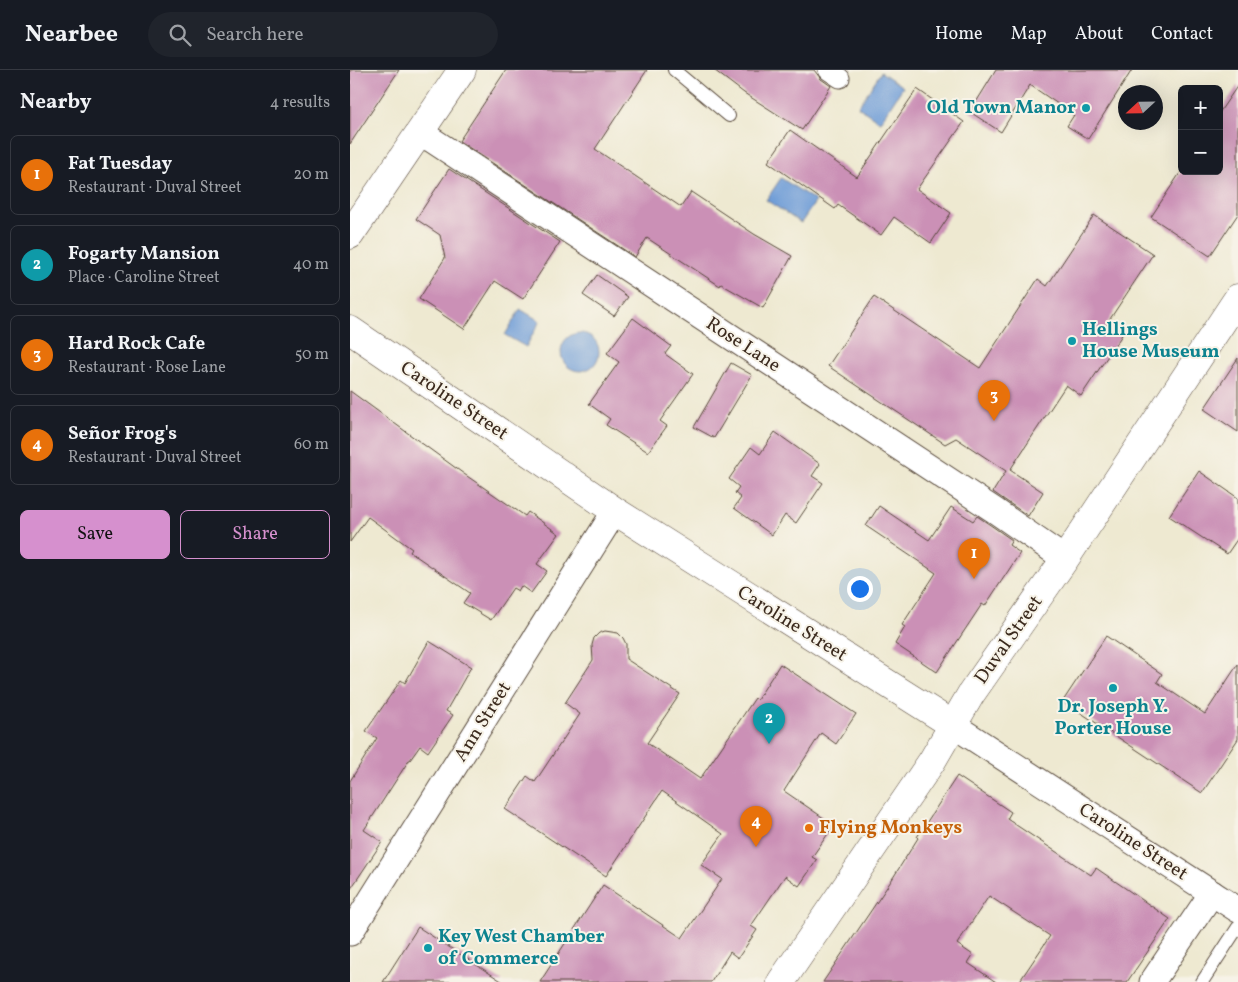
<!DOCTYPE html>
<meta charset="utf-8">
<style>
body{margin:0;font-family:Vollkorn,serif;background:#20242c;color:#f1f3f6}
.controls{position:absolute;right:15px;top:15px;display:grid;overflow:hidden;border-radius:8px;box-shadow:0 5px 20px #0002}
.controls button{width:45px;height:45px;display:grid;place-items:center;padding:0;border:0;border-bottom:1px solid #363941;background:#171b24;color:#f1f3f6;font:25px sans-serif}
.compass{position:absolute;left:768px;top:15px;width:45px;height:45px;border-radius:50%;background:#171b24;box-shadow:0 5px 20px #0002;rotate:248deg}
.you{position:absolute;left:509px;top:518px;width:18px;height:18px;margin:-12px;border:4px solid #fff;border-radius:50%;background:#1a73e8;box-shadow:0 0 0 8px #1a73e833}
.badge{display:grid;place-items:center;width:32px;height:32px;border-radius:50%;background:#d690ce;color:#fff;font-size:16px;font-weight:700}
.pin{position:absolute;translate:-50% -41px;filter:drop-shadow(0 1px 2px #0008)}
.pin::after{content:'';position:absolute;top:26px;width:18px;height:15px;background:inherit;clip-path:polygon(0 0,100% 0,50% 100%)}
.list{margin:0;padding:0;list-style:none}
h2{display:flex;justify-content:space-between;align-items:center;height:65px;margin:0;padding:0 20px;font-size:21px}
h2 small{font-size:16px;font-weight:400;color:#9ea1a6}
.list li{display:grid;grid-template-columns:32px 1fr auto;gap:15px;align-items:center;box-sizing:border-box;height:80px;margin:0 10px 10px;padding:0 10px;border:1px solid #363941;border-radius:8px}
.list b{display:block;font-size:19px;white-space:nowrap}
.list p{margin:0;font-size:16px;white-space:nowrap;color:#9ea1a6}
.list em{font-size:16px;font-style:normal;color:#9ea1a6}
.actions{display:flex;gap:10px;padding:15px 20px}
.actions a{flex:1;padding:11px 0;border:1px solid #d690ce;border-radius:8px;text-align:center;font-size:18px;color:#d690ce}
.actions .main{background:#d690ce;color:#111}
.icon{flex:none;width:28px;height:28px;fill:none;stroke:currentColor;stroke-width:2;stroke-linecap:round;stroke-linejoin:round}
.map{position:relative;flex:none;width:888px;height:912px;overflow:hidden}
header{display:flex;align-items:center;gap:30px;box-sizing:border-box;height:70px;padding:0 25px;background:#171b24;border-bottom:1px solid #363941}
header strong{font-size:24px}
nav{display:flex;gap:28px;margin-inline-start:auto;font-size:18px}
.search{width:350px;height:45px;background:#20242c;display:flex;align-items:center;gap:12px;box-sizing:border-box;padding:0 18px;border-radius:28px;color:#9ea1a6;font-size:19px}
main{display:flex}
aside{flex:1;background:#171b24}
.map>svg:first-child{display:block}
.water{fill:#6f9dd7;stroke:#55647a}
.building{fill:#cb90b6}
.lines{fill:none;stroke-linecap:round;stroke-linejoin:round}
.service-casing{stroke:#564739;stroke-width:14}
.pedestrian-casing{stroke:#564739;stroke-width:21}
.minor-casing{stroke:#564739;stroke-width:27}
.tertiary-casing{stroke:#564739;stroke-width:29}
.service{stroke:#fff;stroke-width:12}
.pedestrian{stroke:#fff;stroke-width:19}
.minor{stroke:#fff;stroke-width:25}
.tertiary{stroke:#fff;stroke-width:28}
.culture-dot{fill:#0f9aa8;stroke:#f7f3e8;stroke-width:2}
.food-dot{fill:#e8710a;stroke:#f7f3e8;stroke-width:2}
.labels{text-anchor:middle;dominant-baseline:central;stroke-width:4;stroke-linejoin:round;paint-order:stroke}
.culture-label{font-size:19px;font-weight:bold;fill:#0d838f;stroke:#f7f3e8;text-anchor:start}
.street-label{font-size:19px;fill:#3b2a1e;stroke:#f7f3e8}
.food-label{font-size:19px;font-weight:bold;fill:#c56008;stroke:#f7f3e8;text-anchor:start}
</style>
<header>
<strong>Nearbee</strong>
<div class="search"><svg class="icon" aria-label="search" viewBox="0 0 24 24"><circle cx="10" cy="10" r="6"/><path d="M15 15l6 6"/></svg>Search here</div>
<nav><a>Home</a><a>Map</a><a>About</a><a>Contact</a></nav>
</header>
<main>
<aside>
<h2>Nearby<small>4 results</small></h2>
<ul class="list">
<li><span class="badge" style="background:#e8710a">1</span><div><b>Fat Tuesday</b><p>Restaurant · Duval Street</p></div><em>20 m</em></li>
<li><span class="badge" style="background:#0f9aa8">2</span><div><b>Fogarty Mansion</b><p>Place · Caroline Street</p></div><em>40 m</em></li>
<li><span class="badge" style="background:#e8710a">3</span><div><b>Hard Rock Cafe</b><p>Restaurant · Rose Lane</p></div><em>50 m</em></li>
<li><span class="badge" style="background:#e8710a">4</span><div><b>Señor Frog's</b><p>Restaurant · Duval Street</p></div><em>60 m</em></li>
</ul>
<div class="actions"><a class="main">Save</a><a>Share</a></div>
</aside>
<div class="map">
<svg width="888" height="912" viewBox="0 0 888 912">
<rect width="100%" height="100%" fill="#f7f3e8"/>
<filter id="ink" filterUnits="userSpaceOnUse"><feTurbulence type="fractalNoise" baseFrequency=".02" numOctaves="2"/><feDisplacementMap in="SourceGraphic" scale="10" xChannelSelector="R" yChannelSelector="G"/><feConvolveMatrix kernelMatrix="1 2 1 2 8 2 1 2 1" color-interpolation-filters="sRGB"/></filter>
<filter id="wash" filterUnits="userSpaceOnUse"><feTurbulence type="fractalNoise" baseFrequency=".0096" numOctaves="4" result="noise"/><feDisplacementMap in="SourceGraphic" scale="20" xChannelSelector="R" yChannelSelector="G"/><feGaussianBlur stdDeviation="1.12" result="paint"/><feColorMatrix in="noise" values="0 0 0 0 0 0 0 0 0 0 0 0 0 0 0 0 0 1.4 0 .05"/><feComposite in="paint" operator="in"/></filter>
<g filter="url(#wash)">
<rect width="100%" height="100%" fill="#eee9d1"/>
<g class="water">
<path d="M531,2L553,17L530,52L508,37Z"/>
<path d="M431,108L466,131L451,153L416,130Z"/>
<path d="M170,239L190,251L176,277L155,265Z"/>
<circle cx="230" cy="282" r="19"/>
</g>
<g id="blocks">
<g class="building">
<path d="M0,0H49L0,74Z"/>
<path d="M156,0H297L245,79L331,137L341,122L404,164L442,186L413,238L371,214L370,216L297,168L285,187L109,71Z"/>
<path d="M364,0H464L471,9L481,16L452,60L394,23Z"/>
<path d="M646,0H782L738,69L717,56L724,45L680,15L651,62L620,42Z"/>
<path d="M888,15V144L860,186L801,147L832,100L869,101V43Z"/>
<path d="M567,19L614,52L567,119L601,143L581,173L544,147L531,165L488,135L485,139L418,92L440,60L507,107Z"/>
<path d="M99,99L210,172L173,229L145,211L114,259L69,229L95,188L90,165L66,149Z"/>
<path d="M744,145L803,184L756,255L772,265L731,326L716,315L660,400L693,422L678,446L643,422L656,401L606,368L595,374L478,296L524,227L630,298L688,209L697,216Z"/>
<path d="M247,205L278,227L264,246L233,225Z"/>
<path d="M283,248L321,276L315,284L343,304L310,351L317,356L298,382L256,355L260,349L239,334L269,292L257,283Z"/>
<path d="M888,288V362L854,339Z"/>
<path d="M381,293L402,305L364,368L344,357Z"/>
<path d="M0,321L114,404L175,446L178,442L209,464L187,494L197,501L181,523L171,516L168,521L163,518L141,550L113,533L120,523L60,482L62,479L18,447L0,472Z"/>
<path d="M425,362L470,394L462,406L473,413L446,453L435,445L422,465L384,438L391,428L385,423L389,417L379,409L401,377L410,384Z"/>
<path d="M849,401L888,428V468L877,484L819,446Z"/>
<path d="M529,436L579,470L601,437L623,451L627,446L636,452L662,470L659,475L670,483L635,536L632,534L587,602L545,574L555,557L552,555L586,503L516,456Z"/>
<path d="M255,561L268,563L273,568L276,574V589L330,624L297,673L350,709L405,628L407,630L430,594L506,644L486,674L471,663L434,721L484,755L462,787L467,790L449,816L435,806L401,856L407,860L388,888L380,882L361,912H190L253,815L332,868L372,809L351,795L373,764L312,721L256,806L155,739L177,706L185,712L230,644L215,633L243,590L242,575L244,568L249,563Z"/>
<path d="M756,566L812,604L807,612L855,644L888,594V669L852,723L713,631Z"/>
<path d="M79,571L121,597L96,641L103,645L78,682L70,676L60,690H59L14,760L32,772L0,820V711L27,668L16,661L51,610L55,613Z"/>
<path d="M607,706L661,742L657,749L741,805L746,798L820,849L777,912H669L700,866L639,826L607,874L623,885L618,893L646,912H473L541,811L568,768L567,767Z"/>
<path d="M68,857L153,912H33Z"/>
</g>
</g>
</g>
<g filter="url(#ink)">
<use href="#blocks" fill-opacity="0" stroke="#564739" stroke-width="1"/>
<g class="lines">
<g class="service-casing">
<g id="service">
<path d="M324,0L379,46"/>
<path d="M852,912L888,857"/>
</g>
</g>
<g class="pedestrian-casing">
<path id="pedestrian" d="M478,0L490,8"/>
</g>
<g class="minor-casing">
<g id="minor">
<path d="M70,62L644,440L715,489"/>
<path d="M603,655L888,840"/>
<path d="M0,863L265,441"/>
<path d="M802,912L862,823"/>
</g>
</g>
<g class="tertiary-casing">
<g id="tertiary">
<path d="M0,165L112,0"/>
<path d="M0,260L265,441L603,655"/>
<path d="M431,912L582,691L621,624L715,489L888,228"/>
</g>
</g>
<use href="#service" class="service"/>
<use href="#pedestrian" class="pedestrian"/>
<use href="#minor" class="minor"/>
<use href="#tertiary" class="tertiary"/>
</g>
</g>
<g class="culture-dot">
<circle cx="736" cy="38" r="5"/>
<circle cx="722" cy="271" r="5"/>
<circle cx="763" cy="618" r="5"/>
<circle cx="78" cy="878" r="5"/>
</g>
<circle class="food-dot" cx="459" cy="758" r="5"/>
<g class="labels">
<g class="culture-label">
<text x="726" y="38" text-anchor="end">Old Town Manor</text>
<text x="732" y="260">Hellings<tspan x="732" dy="22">House Museum</tspan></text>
<text x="763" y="637" text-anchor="middle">Dr. Joseph Y.<tspan x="763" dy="22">Porter House</tspan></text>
<text x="88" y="867">Key West Chamber<tspan x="88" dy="22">of Commerce</tspan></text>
</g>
<g class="street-label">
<text transform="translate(393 275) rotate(33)">Rose Lane</text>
<text transform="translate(104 331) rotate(34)">Caroline Street</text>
<text transform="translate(442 554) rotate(32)">Caroline Street</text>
<text transform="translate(659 570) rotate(-55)">Duval Street</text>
<text transform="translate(133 652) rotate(-58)">Ann Street</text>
<text transform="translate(783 772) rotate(33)">Caroline Street</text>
</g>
<g class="food-label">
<text x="469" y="758">Flying Monkeys</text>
</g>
</g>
</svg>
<div class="controls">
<button>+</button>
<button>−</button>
</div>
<svg class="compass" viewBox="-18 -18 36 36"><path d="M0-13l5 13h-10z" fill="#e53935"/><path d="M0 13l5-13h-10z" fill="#9ea1a6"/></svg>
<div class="you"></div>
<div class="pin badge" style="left:624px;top:509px;background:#e8710a">1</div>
<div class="pin badge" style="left:419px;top:674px;background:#0f9aa8">2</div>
<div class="pin badge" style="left:644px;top:351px;background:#e8710a">3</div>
<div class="pin badge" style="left:406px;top:777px;background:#e8710a">4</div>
</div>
</main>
